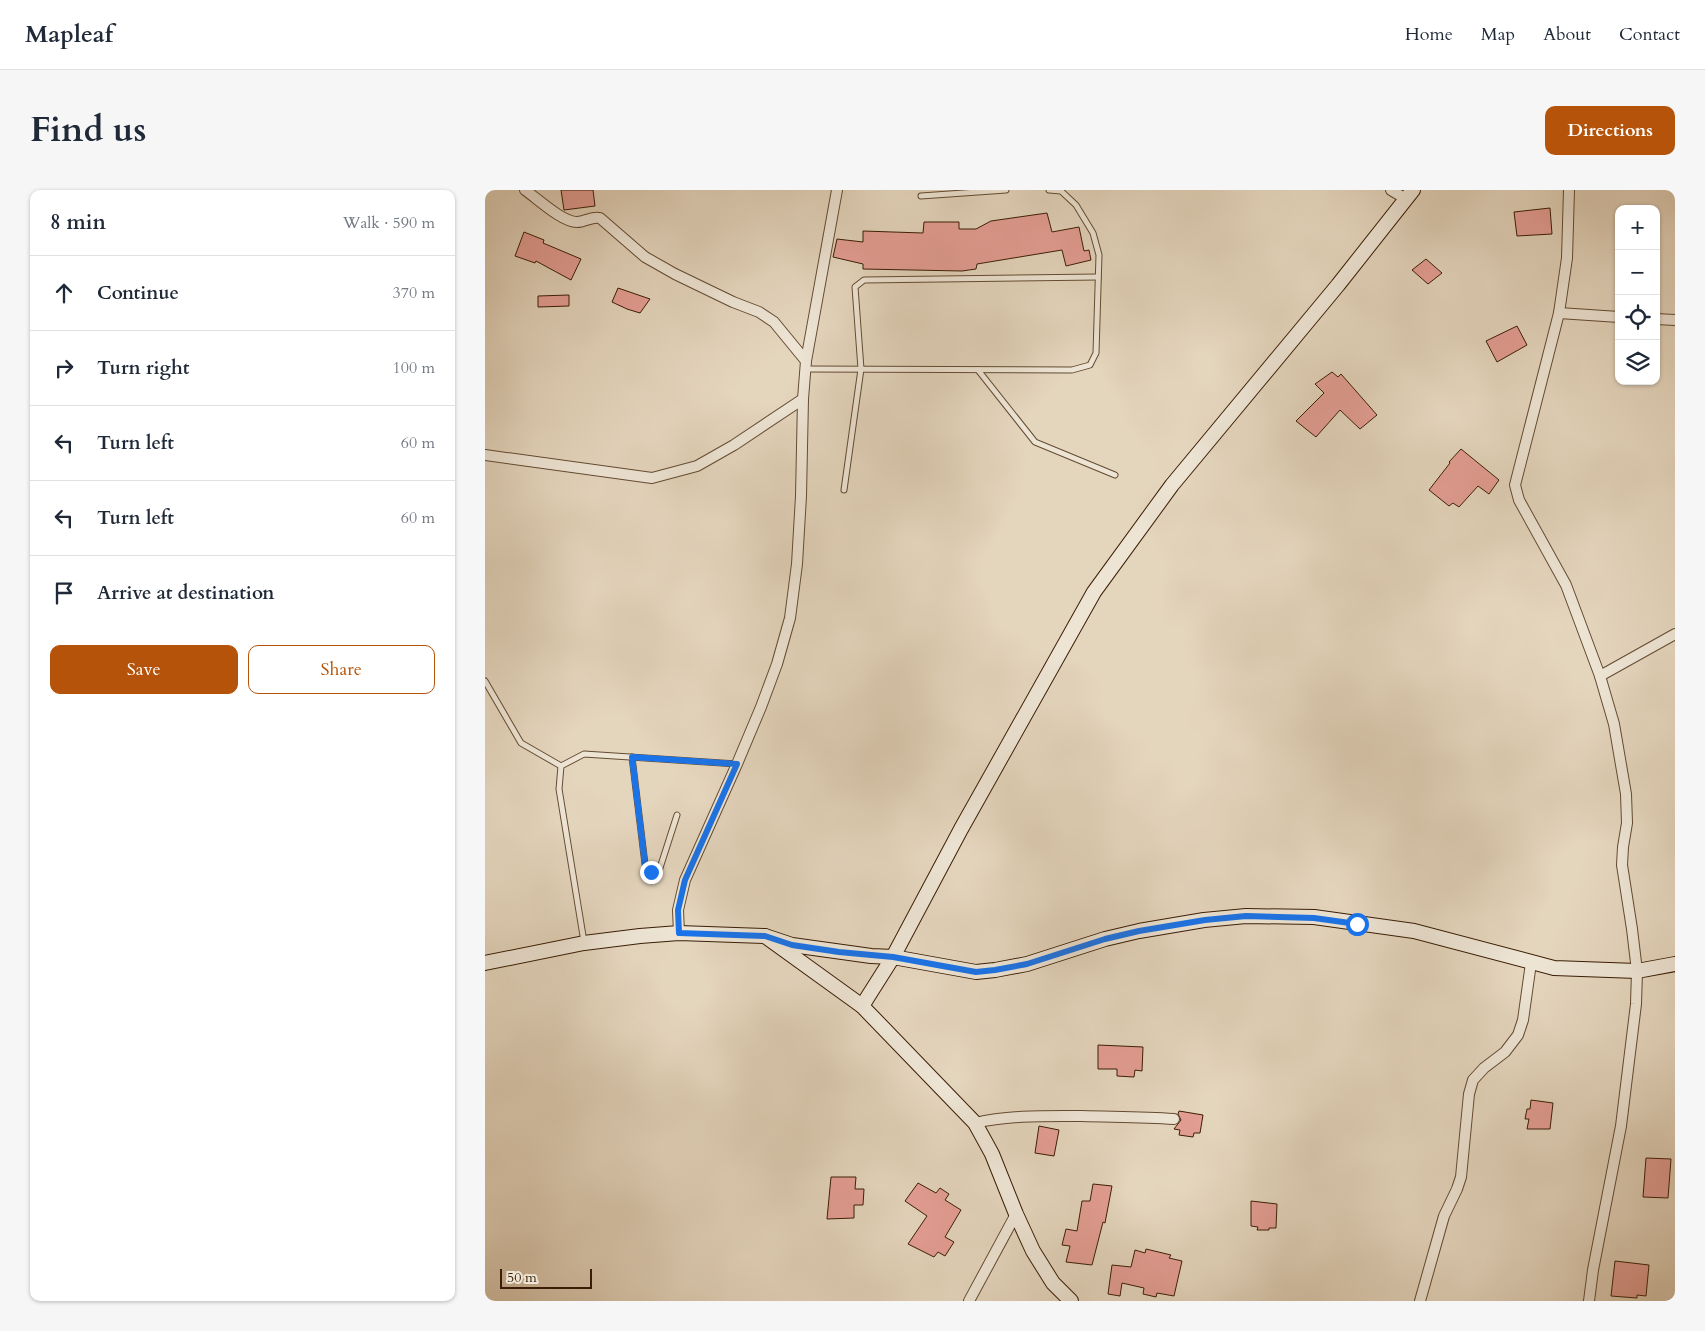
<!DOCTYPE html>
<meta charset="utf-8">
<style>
body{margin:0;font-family:Cardo,serif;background:#f6f6f7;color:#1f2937}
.controls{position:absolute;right:15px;top:15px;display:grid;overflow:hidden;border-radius:10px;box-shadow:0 1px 4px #0004}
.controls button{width:45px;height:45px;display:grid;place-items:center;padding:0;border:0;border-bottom:1px solid #e0e1e3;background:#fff;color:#1f2937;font:25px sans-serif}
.scale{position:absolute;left:15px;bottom:12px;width:92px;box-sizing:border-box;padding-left:5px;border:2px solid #3a1d04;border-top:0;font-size:14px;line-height:18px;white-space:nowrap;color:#3a1d04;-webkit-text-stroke:4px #ede4d4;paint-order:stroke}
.stop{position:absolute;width:15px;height:15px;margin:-11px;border:4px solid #1a73e8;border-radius:50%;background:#fff}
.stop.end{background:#1a73e8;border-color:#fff;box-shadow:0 1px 5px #0008}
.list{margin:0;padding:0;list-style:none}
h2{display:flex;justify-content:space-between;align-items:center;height:65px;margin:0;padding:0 20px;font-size:21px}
h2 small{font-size:16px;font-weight:400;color:#747a83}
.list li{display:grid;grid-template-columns:32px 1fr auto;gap:15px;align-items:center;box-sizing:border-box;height:75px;padding:0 20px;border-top:1px solid #e0e1e3}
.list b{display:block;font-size:19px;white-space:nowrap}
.list em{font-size:16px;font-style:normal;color:#747a83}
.actions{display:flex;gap:10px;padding:15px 20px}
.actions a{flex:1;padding:11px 0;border:1px solid #b45309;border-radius:10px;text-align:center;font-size:18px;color:#b45309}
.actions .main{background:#b45309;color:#fff}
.icon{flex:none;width:28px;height:28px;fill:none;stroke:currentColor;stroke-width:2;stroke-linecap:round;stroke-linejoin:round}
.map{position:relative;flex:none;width:1190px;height:1111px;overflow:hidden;border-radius:10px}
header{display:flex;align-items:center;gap:30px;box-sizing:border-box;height:70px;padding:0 25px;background:#fff;border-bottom:1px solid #e0e1e3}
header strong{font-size:24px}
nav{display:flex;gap:28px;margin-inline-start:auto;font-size:18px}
.intro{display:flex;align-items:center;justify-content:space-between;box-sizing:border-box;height:120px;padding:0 30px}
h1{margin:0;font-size:35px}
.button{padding:12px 22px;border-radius:10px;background:#b45309;color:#fff;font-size:18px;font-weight:700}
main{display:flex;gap:30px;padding:0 30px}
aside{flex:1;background:#fff;border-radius:10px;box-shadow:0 1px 4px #0004}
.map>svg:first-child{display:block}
.building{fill:#e49e94;stroke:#3a1d04}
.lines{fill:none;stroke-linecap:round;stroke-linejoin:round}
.lane-casing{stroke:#644b32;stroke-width:7}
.street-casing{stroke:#644b32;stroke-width:12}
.secondary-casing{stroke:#3a1d04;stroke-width:16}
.lane{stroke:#ede4d4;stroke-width:5}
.street{stroke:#ede4d4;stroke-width:10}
.secondary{stroke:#ede4d4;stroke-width:14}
.route{stroke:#1a73e8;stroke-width:6}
</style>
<header>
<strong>Mapleaf</strong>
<nav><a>Home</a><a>Map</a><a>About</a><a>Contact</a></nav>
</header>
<div class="intro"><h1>Find us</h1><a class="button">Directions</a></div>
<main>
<aside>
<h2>8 min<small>Walk · 590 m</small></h2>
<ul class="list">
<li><svg class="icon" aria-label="ahead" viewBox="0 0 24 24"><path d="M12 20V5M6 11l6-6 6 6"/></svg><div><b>Continue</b></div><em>370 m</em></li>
<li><svg class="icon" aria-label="right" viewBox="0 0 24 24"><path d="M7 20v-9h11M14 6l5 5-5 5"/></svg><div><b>Turn right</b></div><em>100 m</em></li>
<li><svg class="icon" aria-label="left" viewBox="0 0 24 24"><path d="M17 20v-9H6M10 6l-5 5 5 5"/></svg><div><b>Turn left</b></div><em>60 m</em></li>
<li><svg class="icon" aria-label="left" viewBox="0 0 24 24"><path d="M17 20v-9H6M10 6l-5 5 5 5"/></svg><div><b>Turn left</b></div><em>60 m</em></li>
<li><svg class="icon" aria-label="arrive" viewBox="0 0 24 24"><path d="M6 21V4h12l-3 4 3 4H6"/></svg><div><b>Arrive at destination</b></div></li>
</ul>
<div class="actions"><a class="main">Save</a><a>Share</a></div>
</aside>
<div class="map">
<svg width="1190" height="1111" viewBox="0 0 1190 1111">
<rect width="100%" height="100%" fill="#e4d5bd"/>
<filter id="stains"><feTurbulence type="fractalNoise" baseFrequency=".004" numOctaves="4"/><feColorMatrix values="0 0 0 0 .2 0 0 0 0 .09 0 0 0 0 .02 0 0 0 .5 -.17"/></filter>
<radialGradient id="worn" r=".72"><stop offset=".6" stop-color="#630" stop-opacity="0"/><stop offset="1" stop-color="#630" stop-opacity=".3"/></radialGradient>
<g class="building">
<path d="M76,0H108L110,16L79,20Z"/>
<path d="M1065,18L1067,44L1032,46L1029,22Z"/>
<path d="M562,23L567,42L594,37L599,61L604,60L606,70L581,76L577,60L492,74L491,79L477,81L378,79V74L348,67L352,49L378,52V41L438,43L439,32H474V39H491L506,31Z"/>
<path d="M39,42L59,50L58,53L96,69L86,90L51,71L50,73L30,66Z"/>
<path d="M941,69L957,83L943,94L927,80Z"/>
<path d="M133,98L165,109L155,123L142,119L127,112Z"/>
<path d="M84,105V116L53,117V106Z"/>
<path d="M1032,136L1042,155L1012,172L1001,151Z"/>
<path d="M847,182L853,187L856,184L892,225L875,239L855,220L831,247L811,231L839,203L830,194Z"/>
<path d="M976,259L1014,290L1004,304L993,296L974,317L968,313L964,316L944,300L965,273L964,272Z"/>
<path d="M613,855L658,857L657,881L650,880L649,887L632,886V879H613Z"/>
<path d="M1046,910L1068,913L1065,939H1042L1044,929H1040L1042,919H1045Z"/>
<path d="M694,921L718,925L715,943H709L708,947L694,945L695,940L689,939L696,930L693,924Z"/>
<path d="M554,936L574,940L569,966L550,963Z"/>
<path d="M1161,968L1186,969L1183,1008L1158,1007Z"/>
<path d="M346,987H371L370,999H379L378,1015H369V1028L342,1029Z"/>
<path d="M433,993L451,1003L455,998L464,1004L460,1010L476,1020L460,1047L469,1052L460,1066L453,1062L449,1067L423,1054L442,1026L420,1011Z"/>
<path d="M608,994L627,996L620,1033L618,1032L607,1075L581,1072L585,1056L577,1055L581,1039L592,1041L597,1011H605Z"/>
<path d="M766,1011L792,1014L791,1038H784V1040H772L773,1037L766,1036Z"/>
<path d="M661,1059L686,1065L684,1068L697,1071L689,1106L672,1103L671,1107L658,1104L659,1098L637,1093L635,1106L623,1104L627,1075L646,1077L650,1060L660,1063Z"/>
<path d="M1130,1071L1164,1075L1161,1106L1152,1105V1108L1126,1106Z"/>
</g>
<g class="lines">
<g class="lane-casing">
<g id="lane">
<path d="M436,6L521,0"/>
<path d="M321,179L587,180L605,175L611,163L614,65L608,43L591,15L576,1L564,0"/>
<path d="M493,180L550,252L630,285"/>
<path d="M359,300L376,179L370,97L379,90L613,87"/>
<path d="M0,491L36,553L76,576"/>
<path d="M147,567L160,674L166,682L174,681L192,625"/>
<path d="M99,752L74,599L76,576L99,564L252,574"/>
</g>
</g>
<g class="street-casing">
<g id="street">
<path d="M40,0C53,9 77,32 92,32C100,32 107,26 115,28L160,67L190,84L248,112L274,122L289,132L321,171"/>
<path d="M906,0L921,9"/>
<path d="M1084,0L1082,68L1074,123L1030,295L1034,310L1081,395L1115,486L1129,534L1141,604L1142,633L1138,657L1137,675L1147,739L1152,781L1151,814L1136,936L1108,1080L1104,1111"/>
<path d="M1074,123L1134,127"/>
<path d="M1171,129L1190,130"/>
<path d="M0,265L167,288L212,276L249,255L318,209"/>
<path d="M1115,486L1190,444"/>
<path d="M194,743L193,720L200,690L252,574L276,517L292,474L305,428L312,374L316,306L318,209L321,171L352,0"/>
<path d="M490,933C525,925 560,926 597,926C628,927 658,927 689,929"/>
<path d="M484,1111L531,1024"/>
<path d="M935,1111L959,1026L972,999L976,987L984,904L988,890L999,878L1020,862L1033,845L1038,830L1046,773"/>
</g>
</g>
<g class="secondary-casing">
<g id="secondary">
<path d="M280,746L307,755L386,766L408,767L491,782L510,780L542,774L620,749L654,741L719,730L761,726L829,727L929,741L1069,778L1152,781L1190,774"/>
<path d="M0,773L99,753L155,746L194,743L280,746L377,816L490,933L507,964L531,1024L548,1061L568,1093L586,1111"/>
<path d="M377,816L408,767L476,639L609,402L687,295L853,95L928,0"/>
</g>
</g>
<use href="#lane" class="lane"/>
<use href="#street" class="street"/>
<use href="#secondary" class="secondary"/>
</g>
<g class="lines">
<path class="route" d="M166,682L160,674L147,567L252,574L200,690L193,720L194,743L280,746L307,755L354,762L408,767L491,782L510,780L542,774L620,749L654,741L720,730L761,726L829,728L872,734"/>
</g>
<rect width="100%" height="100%" filter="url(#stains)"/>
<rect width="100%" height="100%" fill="url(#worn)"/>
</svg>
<div class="controls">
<button>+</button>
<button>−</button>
<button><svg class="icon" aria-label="locate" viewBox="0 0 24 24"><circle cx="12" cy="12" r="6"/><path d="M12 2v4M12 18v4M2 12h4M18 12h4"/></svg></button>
<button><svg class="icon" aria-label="layers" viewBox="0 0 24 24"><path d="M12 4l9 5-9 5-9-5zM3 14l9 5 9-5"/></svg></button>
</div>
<div class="scale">50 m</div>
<div class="stop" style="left:872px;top:734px"></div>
<div class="stop end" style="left:166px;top:682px"></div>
</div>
</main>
